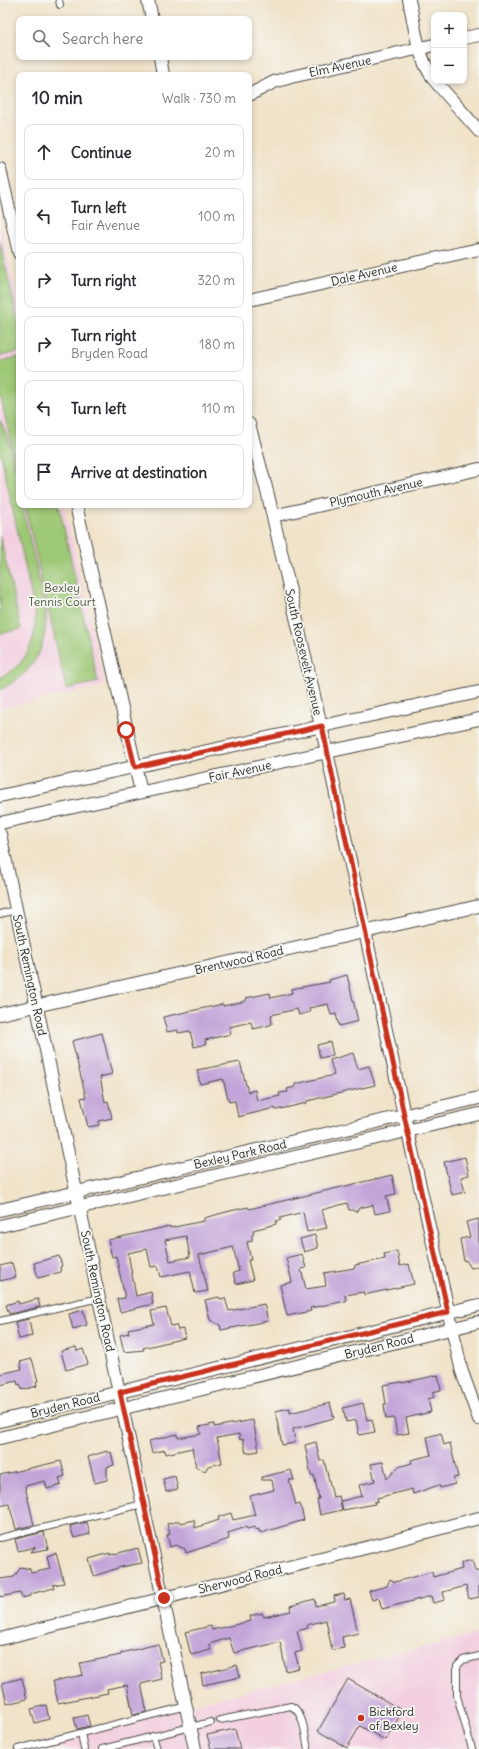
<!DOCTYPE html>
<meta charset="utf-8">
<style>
body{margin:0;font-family:Delius,sans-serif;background:#f2f2f3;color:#2b2b33}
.controls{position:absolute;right:12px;top:12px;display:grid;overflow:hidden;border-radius:8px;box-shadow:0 2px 6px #0003}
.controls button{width:36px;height:36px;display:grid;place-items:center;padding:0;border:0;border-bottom:1px solid #e1e1e2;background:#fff;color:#2b2b33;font:20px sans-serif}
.stop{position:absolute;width:12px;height:12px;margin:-9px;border:3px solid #c8321e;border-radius:50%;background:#fff}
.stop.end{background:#c8321e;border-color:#fff;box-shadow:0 1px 4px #0008}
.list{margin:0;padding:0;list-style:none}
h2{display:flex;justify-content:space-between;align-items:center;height:52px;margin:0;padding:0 16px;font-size:17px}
h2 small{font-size:13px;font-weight:400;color:#7c7c81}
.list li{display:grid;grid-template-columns:26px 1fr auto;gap:12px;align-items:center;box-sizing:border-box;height:56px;margin:0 8px 8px;padding:0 8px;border:1px solid #e1e1e2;border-radius:8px}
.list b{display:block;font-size:15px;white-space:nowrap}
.list p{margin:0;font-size:13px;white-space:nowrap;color:#7c7c81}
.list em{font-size:13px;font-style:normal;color:#7c7c81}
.icon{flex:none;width:22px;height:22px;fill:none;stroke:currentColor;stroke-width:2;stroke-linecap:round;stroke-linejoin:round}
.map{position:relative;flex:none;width:479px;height:1749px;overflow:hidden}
.search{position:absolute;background:#fff;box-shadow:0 2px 6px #0003;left:16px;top:16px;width:236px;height:44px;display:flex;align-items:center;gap:10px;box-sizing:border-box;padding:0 14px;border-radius:8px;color:#7c7c81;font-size:15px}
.panel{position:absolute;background:#fff;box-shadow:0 2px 6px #0003;left:16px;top:72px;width:236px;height:436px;border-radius:8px}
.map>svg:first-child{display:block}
.built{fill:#f3cfe0}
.green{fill:#9dc874;stroke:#647a50}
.building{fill:#c3a5d9;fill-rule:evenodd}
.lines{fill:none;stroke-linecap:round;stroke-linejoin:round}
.lane-casing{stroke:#494743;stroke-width:8}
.street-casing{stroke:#494743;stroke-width:14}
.lane{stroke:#fff;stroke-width:6}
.street{stroke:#fff;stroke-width:12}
.route{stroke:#c8321e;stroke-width:5}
.poi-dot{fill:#c8321e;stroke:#f6f6f2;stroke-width:1.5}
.labels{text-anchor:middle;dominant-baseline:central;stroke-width:3.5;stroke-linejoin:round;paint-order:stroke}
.street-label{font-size:12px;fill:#2b2b2b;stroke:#f6f6f2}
.park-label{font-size:12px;fill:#4d5a41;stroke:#f6f6f2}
.poi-label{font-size:12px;fill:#2b2b2b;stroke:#f6f6f2;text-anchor:start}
</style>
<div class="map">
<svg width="479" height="1749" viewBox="0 0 479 1749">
<rect width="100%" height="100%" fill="#f6f6f2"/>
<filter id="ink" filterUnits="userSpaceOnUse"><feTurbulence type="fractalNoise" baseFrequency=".025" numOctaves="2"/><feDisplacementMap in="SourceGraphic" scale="8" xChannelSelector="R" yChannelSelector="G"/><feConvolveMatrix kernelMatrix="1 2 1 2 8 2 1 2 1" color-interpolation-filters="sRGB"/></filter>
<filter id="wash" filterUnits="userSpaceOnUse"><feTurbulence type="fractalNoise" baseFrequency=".012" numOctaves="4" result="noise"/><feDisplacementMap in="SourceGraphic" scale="16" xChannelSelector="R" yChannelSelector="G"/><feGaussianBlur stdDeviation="0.9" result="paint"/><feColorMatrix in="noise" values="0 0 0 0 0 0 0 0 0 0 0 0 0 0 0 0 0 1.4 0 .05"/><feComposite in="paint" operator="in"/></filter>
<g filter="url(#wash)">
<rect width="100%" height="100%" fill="#f0e3c9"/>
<g class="built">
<path d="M0,223L19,306V505H64L105,686L0,708Z"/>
<path d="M479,1633V1749H18L187,1706Z"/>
</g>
<g class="green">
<path d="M0,242L19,326V352L0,356Z"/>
<path d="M19,357V479L0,394V361Z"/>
<path d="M0,420C11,440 19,483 19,505H22L46,610C47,648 35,672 0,690V678C27,665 37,640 35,612L0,451Z"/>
<path d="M25,505H59L98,682L66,689Z"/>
<path d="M0,536L21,629L0,634Z"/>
</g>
<g id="blocks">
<g class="building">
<path d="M347,975L358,1021L339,1026L336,1014L331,1015L328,1004L309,1008L310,1012L299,1015L297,1009L271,1015L272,1024L267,1026L253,1029L251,1022L229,1027L231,1034L205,1040L206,1044L194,1047L190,1031L178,1033V1030L167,1032L163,1017L223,1004V1006L246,1001V998L270,993L271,998L292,993L291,989L330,982L329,980Z"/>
<path d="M102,1033L112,1074L100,1077L105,1102L108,1101L112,1118L99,1121V1125L88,1127L81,1098L86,1097L72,1041Z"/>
<path d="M330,1042L333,1055L320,1058L317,1045Z"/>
<path d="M353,1053L358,1069L369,1066L375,1085L307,1101V1103L276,1110L275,1108L238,1117L235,1101L229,1102L223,1079L200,1084L197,1070L240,1062L248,1092L255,1090L257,1101L280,1096L279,1093L288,1092L287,1089L295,1087V1084L334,1075L330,1060Z"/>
<path d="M465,1157L469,1175L461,1177L465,1192L452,1195L444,1162Z"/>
<path d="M392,1175L396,1194L386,1196L390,1211L375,1214L373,1205L359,1208L356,1212L352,1210H349L347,1203L322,1210L327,1228L307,1232L303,1212L280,1218L281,1220L276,1221V1224L253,1230L254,1234L252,1235V1241L247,1242L251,1260H248L253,1280L236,1284L233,1273L239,1271L233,1247L199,1255L208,1291L195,1293L190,1271L161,1277L158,1266L151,1267L147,1249L128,1253L136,1296L151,1292L153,1304L120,1312L117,1299L125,1298L116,1256L112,1257L108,1240L170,1226V1228L204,1221V1218L230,1211L248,1207L249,1209ZM186,1236L190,1257L170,1261L165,1240Z"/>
<path d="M479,1219V1266L471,1268L466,1260L464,1261L460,1239L470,1237L466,1222Z"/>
<path d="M315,1235L318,1248L304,1252L300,1239Z"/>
<path d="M397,1251L400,1266L409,1264L414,1284L364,1295V1292L345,1295L346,1301L310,1308L311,1311L287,1316L280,1285L292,1282L286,1258L302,1254L306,1268L301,1269L306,1289L326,1286L324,1273L355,1268V1265L385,1259L384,1254Z"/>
<path d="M59,1256L62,1266L60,1267L61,1272L38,1278L34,1263Z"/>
<path d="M12,1263L16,1277L0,1281V1266Z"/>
<path d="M219,1297L220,1299L225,1298L229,1311L264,1304L268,1321L221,1330L220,1325L210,1320L205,1300Z"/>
<path d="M38,1299L40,1307L9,1314L6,1305L18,1301L19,1304Z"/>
<path d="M166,1308L171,1326L176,1325L178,1330L183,1329L185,1338L143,1348L144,1350L124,1352L120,1335L129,1333L128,1329L154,1324L151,1311Z"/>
<path d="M83,1310L87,1325L73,1329L69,1314Z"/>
<path d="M29,1319L32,1336L19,1339L15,1322Z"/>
<path d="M76,1347L77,1351L83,1349L88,1364L66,1370L61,1351Z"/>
<path d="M32,1359L38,1381L36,1382L37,1386L22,1390L20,1384L18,1385L17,1381L0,1385V1374L22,1369L20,1362Z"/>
<path d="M438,1375L441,1390L432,1392L434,1397L428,1399L431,1412L406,1418L409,1433L397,1435L394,1418L386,1419L384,1404H386L383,1385L402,1382V1383Z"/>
<path d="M330,1403L334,1418L293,1429L295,1443L282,1445L275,1411L290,1408V1413Z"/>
<path d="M363,1403L367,1420L372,1419L375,1432L359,1435L356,1420L346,1422L343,1408Z"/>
<path d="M253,1420L259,1451L246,1453L243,1439L240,1440L239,1434L217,1438L222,1463L208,1466L205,1471L196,1467L192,1448L166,1454L165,1450L152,1453L149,1441L177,1434L178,1438L201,1434L199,1427L214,1424V1427Z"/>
<path d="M441,1433L444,1445L450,1443L458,1477L453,1478L455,1484L440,1488L439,1485L413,1494L412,1489L377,1498L378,1501L374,1502L375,1504L343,1510L341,1501L362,1496L359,1485L375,1481L371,1464L383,1462L387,1479L398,1467L412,1463L411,1460L431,1455L427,1437Z"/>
<path d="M316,1442L320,1461L324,1460L333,1497L339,1496L342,1510L320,1515L317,1499H319L314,1475L311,1476L305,1445Z"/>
<path d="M107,1451V1453L111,1452L114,1465L107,1467V1480L95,1483L88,1457Z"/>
<path d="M61,1461L65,1476L59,1478L61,1485L47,1489L45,1481L25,1486L34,1525L16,1529L9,1504L0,1506V1475Z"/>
<path d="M291,1470L294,1480H289L296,1505L300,1504L304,1520L261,1533L260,1531L259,1532V1529L255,1530V1527L247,1529L246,1527L228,1533L229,1539L186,1553L185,1549L176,1545L170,1547L167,1535L170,1534L167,1524L179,1521L181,1523L194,1520L195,1528L219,1520L218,1517L231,1513L233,1520L255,1515L250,1496L274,1490L272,1480H262V1477Z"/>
<path d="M175,1476L178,1489L166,1492L163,1479Z"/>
<path d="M87,1522L90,1534L74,1538L70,1526Z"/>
<path d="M44,1532L48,1549L31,1552L35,1547L18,1551L15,1539Z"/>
<path d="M138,1548L142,1563L121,1567L94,1576L89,1559L110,1553V1555Z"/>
<path d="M56,1553L64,1583L53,1585L54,1588L30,1594V1596L22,1598L20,1593L0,1597V1579L14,1577L21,1567L30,1569L31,1573L50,1569L47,1556Z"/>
<path d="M472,1560L475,1571H478L479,1577V1597L469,1599L466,1586L443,1592L445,1600L433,1603L431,1596L382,1609L379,1598L372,1600L369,1591L387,1586L390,1579L395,1582L432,1572L433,1577L462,1569L461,1563Z"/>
<path d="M344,1594L345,1600L350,1599L358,1633L342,1637L344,1648L332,1650L326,1620L307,1625L308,1628L297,1631L302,1651L295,1653L299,1668L286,1671L280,1642L234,1653L229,1638L209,1644L211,1650L191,1655L185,1632L211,1626L212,1630L251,1621L250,1616L262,1613L264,1617L291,1611L290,1606L315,1599L316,1606L335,1602L334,1596Z"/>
<path d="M158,1644L163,1661L158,1662L162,1679L141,1684L147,1712L133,1715L127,1685L107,1689L108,1693L58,1703L53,1681L83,1675L80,1663L121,1655V1653Z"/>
<path d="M237,1665L240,1677L203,1685L201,1674Z"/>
<path d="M22,1678L27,1699L7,1704L2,1683Z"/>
<path d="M348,1679L403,1711L385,1740L360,1726L347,1748L318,1731Z"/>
<path d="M46,1705L49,1719L35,1723L31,1709Z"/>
<path d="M87,1715L90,1726L77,1729L74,1718Z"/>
<path d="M235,1729L240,1749H211L207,1735Z"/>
</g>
</g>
</g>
<g filter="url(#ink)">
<use href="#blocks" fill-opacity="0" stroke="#494743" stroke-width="1"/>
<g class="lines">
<g class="lane-casing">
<g id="lane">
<path d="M59,0L60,5"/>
<path d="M0,914L16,910"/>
<path d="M0,1321L99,1298"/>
<path d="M0,1538L143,1504"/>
<path d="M220,1720L291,1706C304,1712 305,1736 308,1749"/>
<path d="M81,1733L84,1749"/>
<path d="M153,1736L157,1749"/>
<path d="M18,1749L187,1706"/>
<path d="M102,1749L211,1722"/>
<path d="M472,1749L457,1696V1666L463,1660L479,1656"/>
</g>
</g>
<g class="street-casing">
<g id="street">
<path d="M148,0L152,19"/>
<path d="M409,0C415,26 417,58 434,79"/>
<path d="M464,38L479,35"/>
<path d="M160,57L163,75"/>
<path d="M435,81L479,131"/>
<path d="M249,95L274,82L291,77L434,45"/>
<path d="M0,169L19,253"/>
<path d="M249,300L479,249"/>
<path d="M249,424L268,495L327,752L404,1115L462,1372L479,1419"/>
<path d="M76,505L141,792"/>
<path d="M273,516L479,469"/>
<path d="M0,796L479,692"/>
<path d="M0,823L479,719"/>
<path d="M0,834L195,1749"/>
<path d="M0,1014L479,906"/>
<path d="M0,1210L479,1098"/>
<path d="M0,1226L479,1114"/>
<path d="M0,1421L479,1305"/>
<path d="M0,1438L479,1322"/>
<path d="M0,1639L385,1543L479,1518"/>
</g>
</g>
<use href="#lane" class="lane"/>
<use href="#street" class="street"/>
</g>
</g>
<g class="lines" filter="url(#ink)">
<path class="route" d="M126,730L135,767L322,726L404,1115L448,1312L120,1392L164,1598"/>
</g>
<circle class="poi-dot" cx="361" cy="1718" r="4"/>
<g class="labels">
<g class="street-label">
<text transform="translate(340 66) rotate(-12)">Elm Avenue</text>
<text transform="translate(364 274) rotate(-13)">Dale Avenue</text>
<text transform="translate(376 492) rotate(-13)">Plymouth Avenue</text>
<text transform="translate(304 652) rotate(77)">South Roosevelt Avenue</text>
<text transform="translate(240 771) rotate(-12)">Fair Avenue</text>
<text transform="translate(239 960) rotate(-13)">Brentwood Road</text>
<text transform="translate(30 975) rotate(78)">South Remington Road</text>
<text transform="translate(240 1154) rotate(-13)">Bexley Park Road</text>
<text transform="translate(98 1291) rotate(78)">South Remington Road</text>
<text transform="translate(379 1346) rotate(-14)">Bryden Road</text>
<text transform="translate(65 1405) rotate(-14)">Bryden Road</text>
<text transform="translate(240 1579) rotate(-14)">Sherwood Road</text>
</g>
<g class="park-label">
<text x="62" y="587">Bexley<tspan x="62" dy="14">Tennis Court</tspan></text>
</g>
<g class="poi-label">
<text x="369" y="1711">Bickford<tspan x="369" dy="14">of Bexley</tspan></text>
</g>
</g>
</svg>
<div class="controls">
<button>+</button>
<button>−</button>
</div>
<div class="stop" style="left:126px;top:730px"></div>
<div class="stop end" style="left:164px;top:1598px"></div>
<div class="search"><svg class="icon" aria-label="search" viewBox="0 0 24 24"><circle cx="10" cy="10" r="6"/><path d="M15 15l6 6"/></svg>Search here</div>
<section class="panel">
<h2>10 min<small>Walk · 730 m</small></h2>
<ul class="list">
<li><svg class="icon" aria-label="ahead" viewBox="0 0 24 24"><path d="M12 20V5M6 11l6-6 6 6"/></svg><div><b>Continue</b></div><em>20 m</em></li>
<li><svg class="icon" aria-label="left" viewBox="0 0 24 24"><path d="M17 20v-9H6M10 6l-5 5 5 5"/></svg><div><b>Turn left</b><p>Fair Avenue</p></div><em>100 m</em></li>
<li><svg class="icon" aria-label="right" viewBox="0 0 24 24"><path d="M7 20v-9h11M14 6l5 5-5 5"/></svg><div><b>Turn right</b></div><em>320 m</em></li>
<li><svg class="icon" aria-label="right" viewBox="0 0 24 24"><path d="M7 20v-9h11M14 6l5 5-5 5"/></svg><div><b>Turn right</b><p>Bryden Road</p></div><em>180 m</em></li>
<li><svg class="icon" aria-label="left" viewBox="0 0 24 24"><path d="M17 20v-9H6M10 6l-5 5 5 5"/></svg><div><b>Turn left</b></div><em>110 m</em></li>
<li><svg class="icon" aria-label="arrive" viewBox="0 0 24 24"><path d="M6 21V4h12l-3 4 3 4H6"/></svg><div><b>Arrive at destination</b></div></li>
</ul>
</section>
</div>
